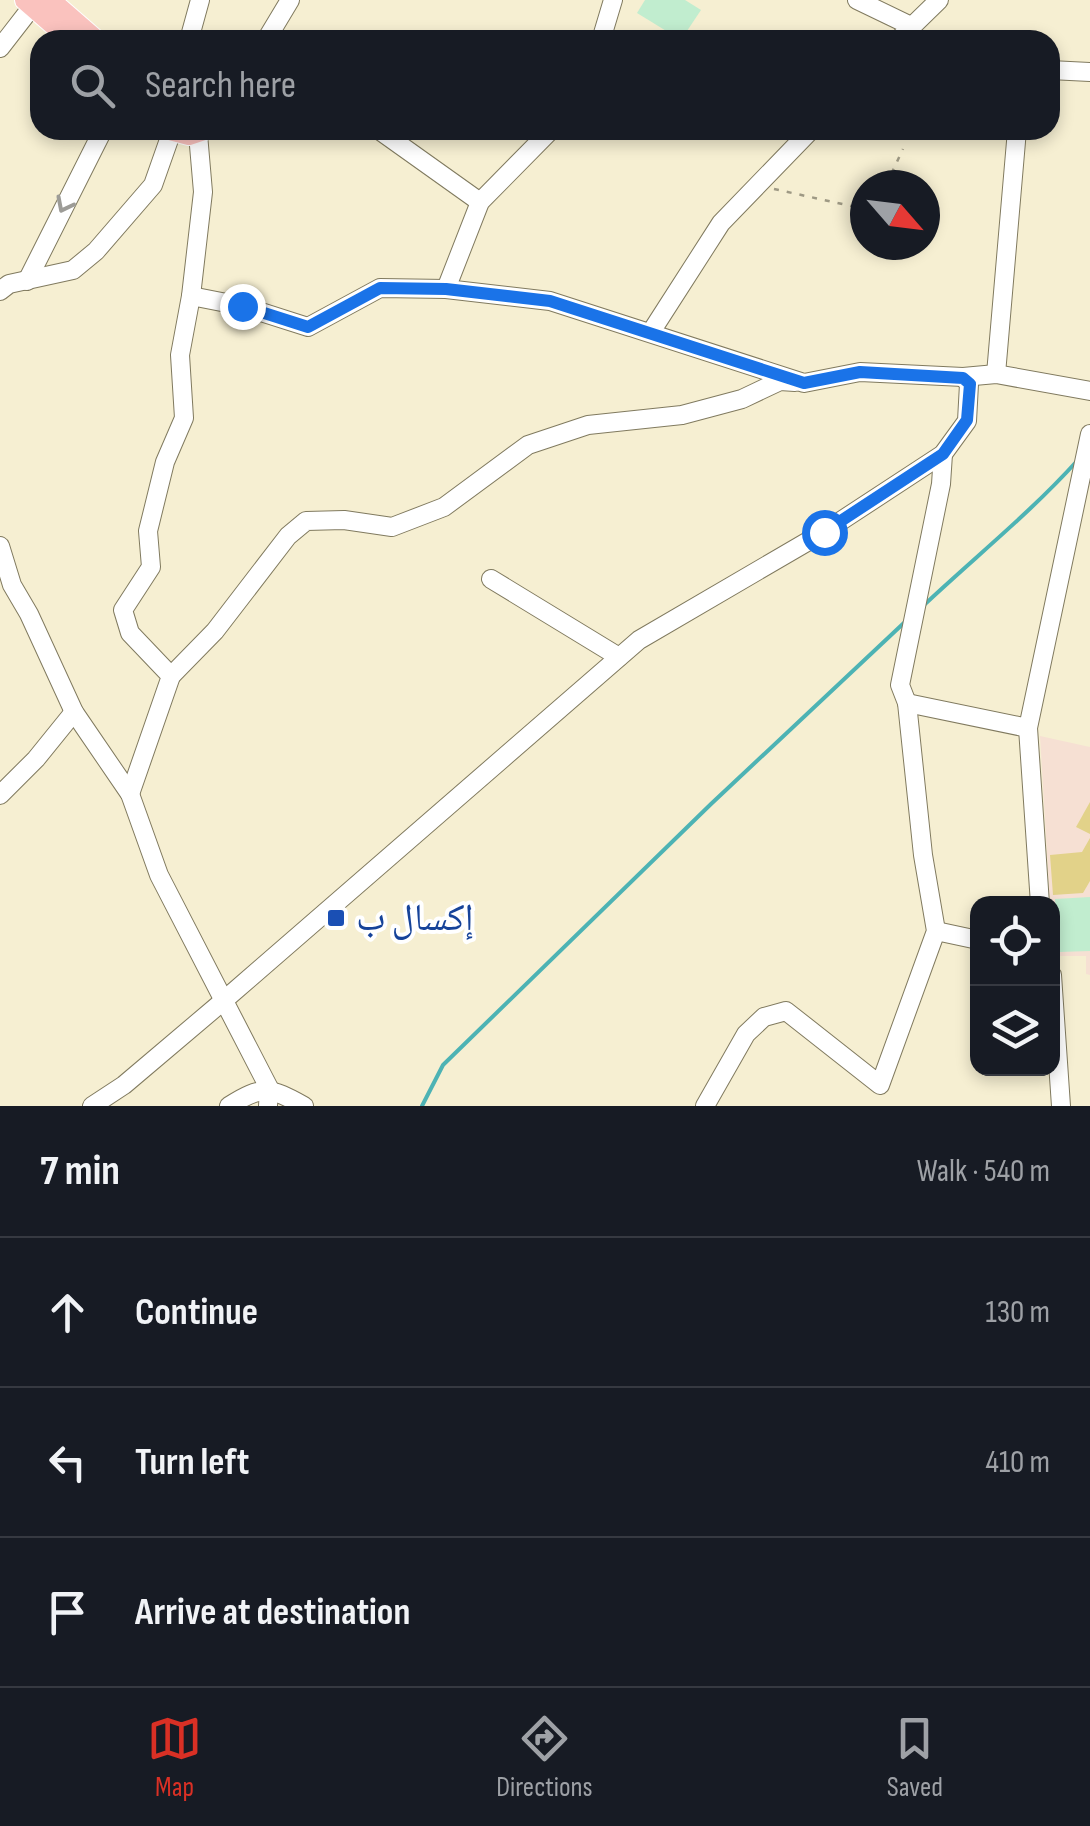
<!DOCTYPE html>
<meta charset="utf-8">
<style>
body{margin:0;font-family:"Sofia Sans Condensed","Noto Naskh Arabic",sans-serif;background:#20242c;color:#f1f3f6}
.controls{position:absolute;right:30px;bottom:30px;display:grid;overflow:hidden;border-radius:20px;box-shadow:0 5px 15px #0003}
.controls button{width:90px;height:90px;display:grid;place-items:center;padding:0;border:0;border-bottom:2px solid #363941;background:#171b24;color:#f1f3f6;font:50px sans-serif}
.compass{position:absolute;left:850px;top:170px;width:90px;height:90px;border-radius:50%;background:#171b24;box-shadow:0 5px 15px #0003;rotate:118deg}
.stop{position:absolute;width:30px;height:30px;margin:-22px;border:8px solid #1a73e8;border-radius:50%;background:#fff}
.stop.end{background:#1a73e8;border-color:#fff;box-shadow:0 2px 10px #0008}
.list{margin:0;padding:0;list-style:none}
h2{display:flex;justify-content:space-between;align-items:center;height:130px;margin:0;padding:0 40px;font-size:42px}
h2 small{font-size:32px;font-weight:400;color:#9ea1a6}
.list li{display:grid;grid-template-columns:65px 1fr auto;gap:30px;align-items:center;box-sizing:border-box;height:150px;padding:0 40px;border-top:2px solid #363941}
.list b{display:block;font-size:38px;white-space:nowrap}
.list em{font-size:32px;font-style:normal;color:#9ea1a6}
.icon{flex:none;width:55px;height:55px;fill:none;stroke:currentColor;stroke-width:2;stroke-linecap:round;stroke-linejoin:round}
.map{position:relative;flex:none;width:1090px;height:1106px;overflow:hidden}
.search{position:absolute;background:#171b24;box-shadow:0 5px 15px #0003;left:30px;right:30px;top:30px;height:110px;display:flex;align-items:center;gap:25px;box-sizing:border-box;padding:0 35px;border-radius:30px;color:#9ea1a6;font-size:38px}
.sheet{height:580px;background:#171b24}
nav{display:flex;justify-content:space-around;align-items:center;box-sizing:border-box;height:140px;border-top:2px solid #363941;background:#171b24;font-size:28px;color:#9ea1a6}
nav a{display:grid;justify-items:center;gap:5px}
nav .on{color:#d93025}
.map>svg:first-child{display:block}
.education{fill:#f6e0d3}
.green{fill:#c1edcf}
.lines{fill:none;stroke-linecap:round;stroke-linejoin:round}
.stream{stroke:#4db3b4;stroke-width:4}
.building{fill:#e2d289}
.minor-casing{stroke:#807a5f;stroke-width:20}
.major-casing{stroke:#fff;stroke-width:22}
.path{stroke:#9e9984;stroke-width:2.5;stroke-dasharray:5 8;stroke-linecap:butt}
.minor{stroke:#fff;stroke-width:18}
.major{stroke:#fac2be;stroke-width:20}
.oneway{stroke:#9d9c97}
.route{stroke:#1a73e8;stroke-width:12}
.transit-dot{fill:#1a4fb4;stroke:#fff;stroke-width:4}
.labels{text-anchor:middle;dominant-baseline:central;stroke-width:8;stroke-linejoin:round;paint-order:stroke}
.transit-label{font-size:38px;fill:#164399;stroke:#fff;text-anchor:start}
</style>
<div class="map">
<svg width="1090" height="1106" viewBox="0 0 1090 1106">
<rect width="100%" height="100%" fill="#f6efd2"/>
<path class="education" d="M1040,736L1090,747V975L1086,974V956H1053L1052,904L1050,903Z"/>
<g class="green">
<path d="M645,0H685L701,10L681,40L637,13Z"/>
<path d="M1090,897V951L1059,952L1055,899Z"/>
</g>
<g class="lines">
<g class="stream">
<path d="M924,605C975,557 1030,513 1077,461"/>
<path d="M422,1106L443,1065L711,804L906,621"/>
</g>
</g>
<g class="building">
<path d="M1090,802V834L1076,827Z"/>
<path d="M1090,838V881L1083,893L1053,895L1050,855L1082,852Z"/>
</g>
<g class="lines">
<g class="minor-casing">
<g id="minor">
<path d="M857,0L911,26"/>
<path d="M189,40L200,0"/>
<path d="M266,40L290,0"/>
<path d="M601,40L613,0"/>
<path d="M898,40L939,0"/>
<path d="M0,48L31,8"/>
<path d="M1050,70L1090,72"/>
<path d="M379,130L480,202"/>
<path d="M27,281L103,130"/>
<path d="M446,289L480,202L551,130"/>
<path d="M0,291L9,284L73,270L96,251L153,185L172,131"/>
<path d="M191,296L242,306L308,327L380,288L446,289L550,301L804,383L860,372L963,377L996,374L1090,391"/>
<path d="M651,332L721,223L811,130"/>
<path d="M996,374L1017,130"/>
<path d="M0,546L12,585L29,614L74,712L130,794L159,875L269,1088L268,1106"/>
<path d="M491,579L619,657"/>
<path d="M171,676L215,631L288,536L306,521L344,520L392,527L444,507L528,445L588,425L682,415L742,399L780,381L795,382"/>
<path d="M907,703L1028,728"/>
<path d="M130,794L171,676L130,633L123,610L151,567L148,531L165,462L184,418L180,355L191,296L203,192L198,134"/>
<path d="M0,795L36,759L74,712"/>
<path d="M1040,904L1028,728L1090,434"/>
<path d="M936,931L978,940"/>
<path d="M1052,975L1061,1106"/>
<path d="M92,1106L124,1085L222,1002L639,640L824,532L943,454L967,421L969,384L963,377"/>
<path d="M229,1106C262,1085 270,1087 304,1106"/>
<path d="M705,1106L746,1034L764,1017L786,1011L880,1085L936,931L923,855L907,703L900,685L941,484L943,454"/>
</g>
</g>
<g class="major-casing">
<g id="major">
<path d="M25,0L71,40"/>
<path d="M50,0L96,40"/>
<path d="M170,130L189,135L204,130"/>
</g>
</g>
<g class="path">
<path d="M886,185L903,149"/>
<path d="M774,189L865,209"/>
</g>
<use href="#minor" class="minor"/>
<use href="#major" class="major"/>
</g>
<defs><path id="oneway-chevron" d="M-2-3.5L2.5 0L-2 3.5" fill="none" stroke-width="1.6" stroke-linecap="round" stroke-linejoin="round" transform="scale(2.5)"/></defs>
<use class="oneway" href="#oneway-chevron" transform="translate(64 205) rotate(117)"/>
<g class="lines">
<path class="route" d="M242,306L308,327L380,288L446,289L550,301L804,383L860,372L963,378L970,384L967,420L943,454L824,532"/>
</g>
<rect class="transit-dot" x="326" y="908" width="20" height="20" rx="5"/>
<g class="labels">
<g class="transit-label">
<text x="356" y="918">إكسال ب</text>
</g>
</g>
</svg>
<div class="controls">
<button><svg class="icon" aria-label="locate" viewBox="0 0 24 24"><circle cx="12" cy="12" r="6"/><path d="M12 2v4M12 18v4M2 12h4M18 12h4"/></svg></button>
<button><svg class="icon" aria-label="layers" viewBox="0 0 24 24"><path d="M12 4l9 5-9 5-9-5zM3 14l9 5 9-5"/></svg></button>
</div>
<svg class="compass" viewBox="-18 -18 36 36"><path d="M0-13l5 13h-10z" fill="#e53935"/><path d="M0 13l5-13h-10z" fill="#9ea1a6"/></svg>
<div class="stop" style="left:824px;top:532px"></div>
<div class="stop end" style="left:242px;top:306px"></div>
<div class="search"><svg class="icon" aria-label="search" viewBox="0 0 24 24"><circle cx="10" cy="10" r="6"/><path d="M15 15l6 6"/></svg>Search here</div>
</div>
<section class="sheet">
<h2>7 min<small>Walk · 540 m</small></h2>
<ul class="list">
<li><svg class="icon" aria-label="ahead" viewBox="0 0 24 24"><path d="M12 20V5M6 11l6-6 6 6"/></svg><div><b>Continue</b></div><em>130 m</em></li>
<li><svg class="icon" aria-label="left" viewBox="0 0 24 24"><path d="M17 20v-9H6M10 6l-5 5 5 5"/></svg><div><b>Turn left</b></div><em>410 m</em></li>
<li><svg class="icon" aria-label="arrive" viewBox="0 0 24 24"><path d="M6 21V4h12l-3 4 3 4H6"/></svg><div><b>Arrive at destination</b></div></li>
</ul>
</section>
<nav>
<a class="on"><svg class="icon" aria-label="map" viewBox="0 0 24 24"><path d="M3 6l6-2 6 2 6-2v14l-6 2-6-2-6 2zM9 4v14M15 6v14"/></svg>Map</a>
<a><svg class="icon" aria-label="directions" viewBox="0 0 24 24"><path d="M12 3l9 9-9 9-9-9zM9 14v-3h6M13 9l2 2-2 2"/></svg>Directions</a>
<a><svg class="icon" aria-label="saved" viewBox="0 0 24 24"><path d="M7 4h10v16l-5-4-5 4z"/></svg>Saved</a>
</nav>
